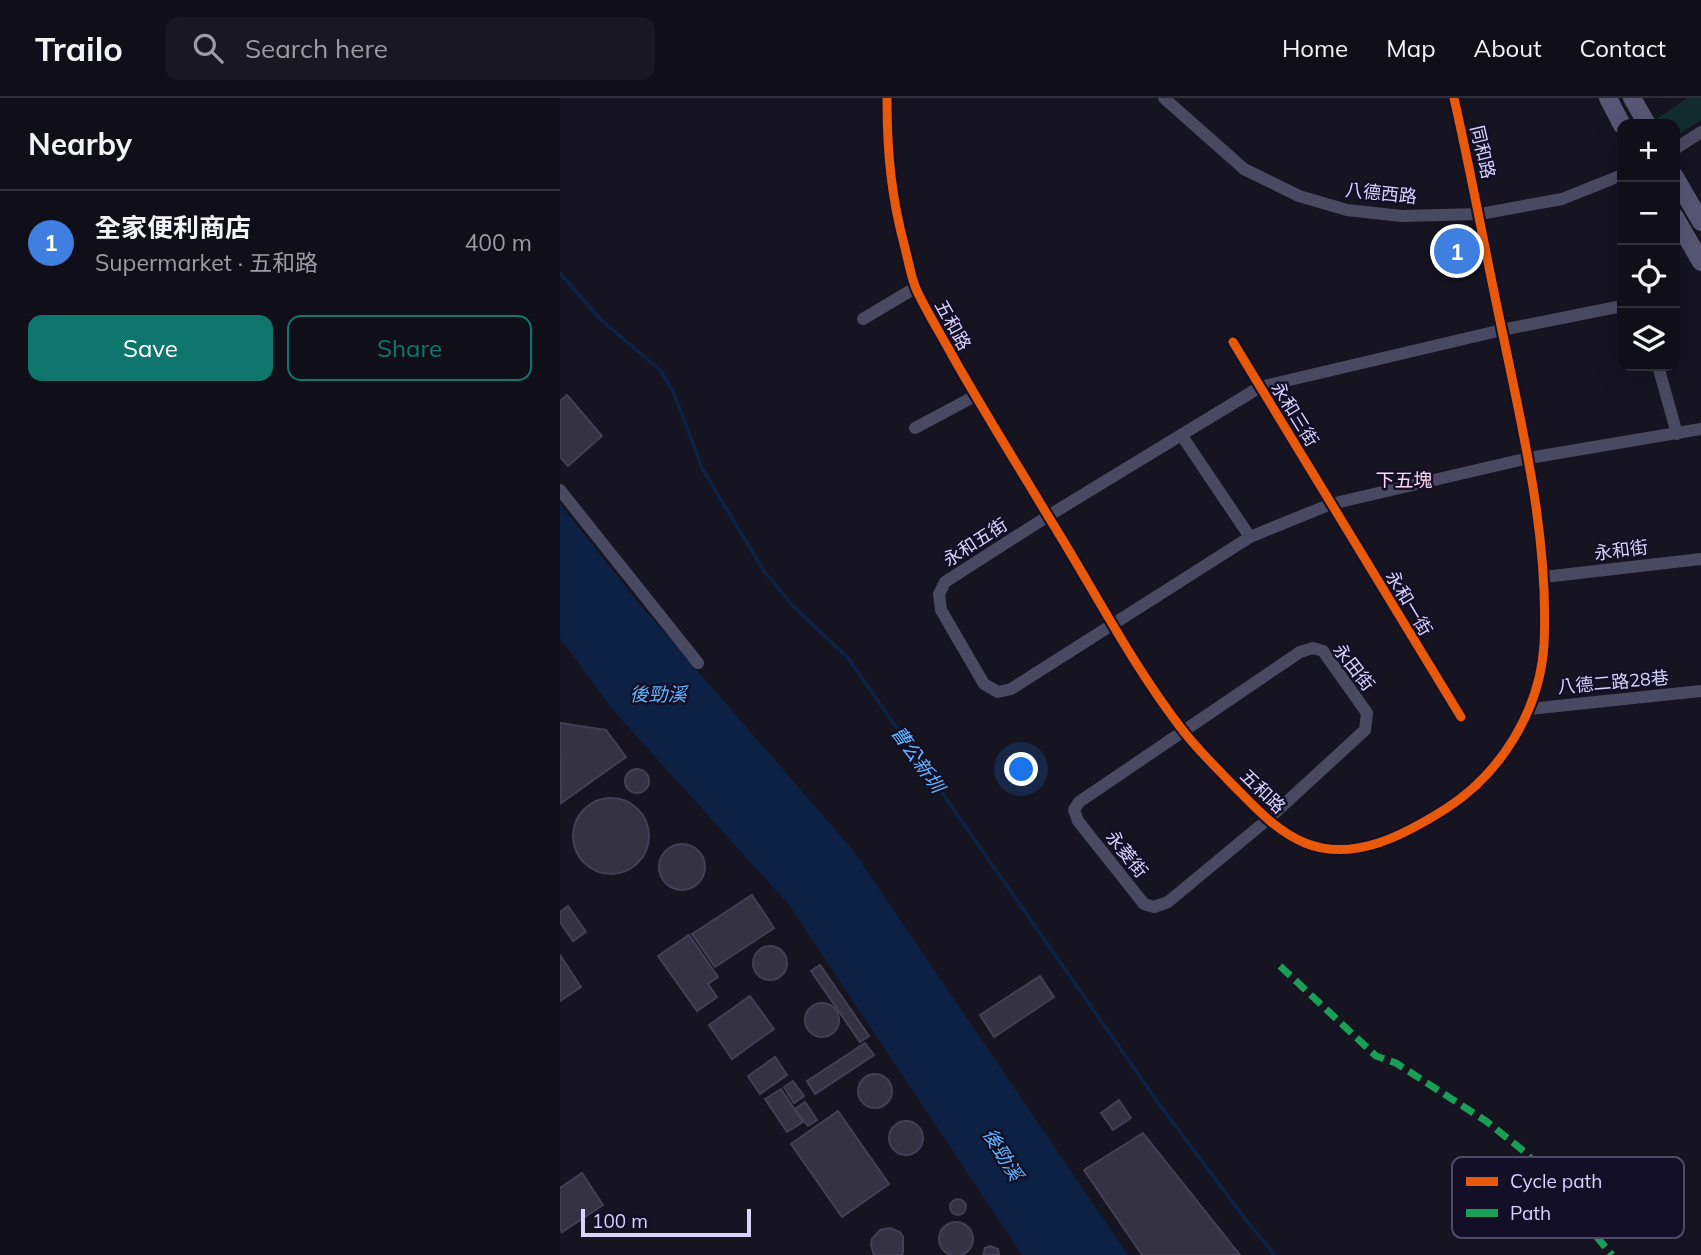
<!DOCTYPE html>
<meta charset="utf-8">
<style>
body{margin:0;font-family:Mulish,"Noto Sans TC",sans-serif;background:#191822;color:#f1f3f6}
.controls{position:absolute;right:21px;top:21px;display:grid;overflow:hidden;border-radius:14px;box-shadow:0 7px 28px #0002}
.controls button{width:63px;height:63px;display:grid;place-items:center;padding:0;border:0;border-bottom:2px solid #302f38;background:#100f19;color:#f1f3f6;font:35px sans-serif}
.scale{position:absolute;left:21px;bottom:18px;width:170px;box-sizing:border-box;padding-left:7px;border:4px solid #d9d4ff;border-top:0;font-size:19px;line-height:24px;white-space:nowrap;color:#d9d4ff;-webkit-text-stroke:5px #130f26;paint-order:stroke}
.you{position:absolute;left:462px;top:672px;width:24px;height:24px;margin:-18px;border:5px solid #fff;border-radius:50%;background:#1a73e8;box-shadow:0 0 0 10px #1a73e833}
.badge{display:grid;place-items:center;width:46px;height:46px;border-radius:50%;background:#0f766e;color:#fff;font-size:23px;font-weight:700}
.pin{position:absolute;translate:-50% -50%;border:4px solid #fff;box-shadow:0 2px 7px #0006}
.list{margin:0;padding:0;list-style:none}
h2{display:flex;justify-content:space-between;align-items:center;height:91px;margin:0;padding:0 28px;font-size:30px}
h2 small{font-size:23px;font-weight:400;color:#9c9ca2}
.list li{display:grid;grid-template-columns:46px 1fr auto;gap:21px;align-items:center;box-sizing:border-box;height:105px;padding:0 28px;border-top:2px solid #302f38}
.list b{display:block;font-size:26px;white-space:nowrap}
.list p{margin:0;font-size:23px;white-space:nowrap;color:#9c9ca2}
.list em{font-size:23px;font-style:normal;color:#9c9ca2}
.actions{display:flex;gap:14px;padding:21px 28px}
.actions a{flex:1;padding:16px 0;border:2px solid #0f766e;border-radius:14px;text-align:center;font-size:24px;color:#0f766e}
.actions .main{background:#0f766e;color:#fff}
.icon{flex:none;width:38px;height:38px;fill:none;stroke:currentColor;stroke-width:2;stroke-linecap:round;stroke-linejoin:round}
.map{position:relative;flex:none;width:1141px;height:1157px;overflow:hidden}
header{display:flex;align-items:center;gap:42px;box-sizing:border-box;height:98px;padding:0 35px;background:#100f19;border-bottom:2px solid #302f38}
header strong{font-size:33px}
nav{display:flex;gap:38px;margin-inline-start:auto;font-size:24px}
.search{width:490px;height:63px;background:#191822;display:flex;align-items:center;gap:18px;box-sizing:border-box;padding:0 24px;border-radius:14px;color:#9c9ca2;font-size:26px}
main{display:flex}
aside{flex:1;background:#100f19}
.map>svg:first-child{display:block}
.green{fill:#132c2d}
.water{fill:#0d2144}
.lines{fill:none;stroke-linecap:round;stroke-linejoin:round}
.stream{stroke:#0d2144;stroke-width:3.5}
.building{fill:#343243;stroke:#433f54;stroke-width:2}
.street{stroke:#4a4962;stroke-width:12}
.secondary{stroke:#575674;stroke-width:18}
.quiet{stroke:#1a9f57;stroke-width:7;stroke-dasharray:14 7;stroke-linecap:butt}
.cycleway-casing{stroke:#130f26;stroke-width:13}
.cycleway{stroke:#e8590c;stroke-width:9}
.labels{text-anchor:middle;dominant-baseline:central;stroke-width:5;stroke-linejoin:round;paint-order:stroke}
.street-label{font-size:18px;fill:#d9d4ff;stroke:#130f26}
.neighbourhood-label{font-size:19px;fill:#ffd6f0;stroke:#130f26}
.water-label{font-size:19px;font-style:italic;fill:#62b6ff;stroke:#130f26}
.key{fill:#130f26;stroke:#4e4a67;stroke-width:2}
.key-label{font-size:19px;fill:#d9d4ff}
</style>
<header>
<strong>Trailo</strong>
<div class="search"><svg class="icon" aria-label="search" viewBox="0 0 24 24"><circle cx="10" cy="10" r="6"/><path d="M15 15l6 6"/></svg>Search here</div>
<nav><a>Home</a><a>Map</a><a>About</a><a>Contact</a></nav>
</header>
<main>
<aside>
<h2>Nearby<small></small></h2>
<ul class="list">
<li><span class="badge" style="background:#3f7fe0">1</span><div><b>全家便利商店</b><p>Supermarket · 五和路</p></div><em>400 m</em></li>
</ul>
<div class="actions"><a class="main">Save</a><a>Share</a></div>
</aside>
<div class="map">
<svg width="1141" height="1157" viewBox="0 0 1141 1157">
<rect width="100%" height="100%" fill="#161421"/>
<path class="green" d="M1127,0H1141V22L1115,39V26H1096L1094,23Z"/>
<path class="water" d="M0,406L78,504L292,751L568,1157H462L230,808L53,612L0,540Z"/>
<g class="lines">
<path class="stream" d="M0,175L40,221L100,272L113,293L143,372L204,473L233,508L288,560L597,1003L686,1122L715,1157"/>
</g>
<g class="building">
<path d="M913,138L917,162L880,168L876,144Z"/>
<path d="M7,297L42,338L8,368L0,359V303Z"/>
<path d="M0,625L46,632L66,659L1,705Z"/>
<circle cx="77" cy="683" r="12"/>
<circle cx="51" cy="738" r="38"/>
<circle cx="122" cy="769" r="23"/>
<path d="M192,797L214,830L155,869L132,836Z"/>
<path d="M8,808L26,834L13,843L0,824V814Z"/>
<path d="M129,837L158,879L148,886L157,899L137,913L98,858Z"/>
<circle cx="210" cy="865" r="17"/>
<path d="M0,857L21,889L0,903Z"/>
<path d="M260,867L309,938L300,944L251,873Z"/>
<path d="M480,878L494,899L434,939L420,917Z"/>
<path d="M190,898L214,931L172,961L149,927Z"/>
<circle cx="262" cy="922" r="17"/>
<path d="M305,945L314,957L255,996L247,983Z"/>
<path d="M215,959L227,977L200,996L188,978Z"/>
<circle cx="315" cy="993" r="17"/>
<path d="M233,983L244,998L234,1005L224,989Z"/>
<path d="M221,991L243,1024L227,1034L205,1001Z"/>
<path d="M559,1002L571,1020L553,1032L541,1015Z"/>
<path d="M245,1004L257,1022L248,1028L235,1011Z"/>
<path d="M278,1013L329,1086L282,1119L231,1046Z"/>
<circle cx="346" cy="1040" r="17"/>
<path d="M583,1035L680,1157H582L524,1072Z"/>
<path d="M22,1075L43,1107L2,1134L0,1131V1090Z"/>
<circle cx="398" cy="1109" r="8"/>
<circle cx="396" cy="1141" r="17"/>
<path d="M330,1130L340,1134L343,1139V1154L342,1157H314L311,1147L312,1141L320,1132Z"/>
<path d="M430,1148L438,1151L439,1157H423L425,1150Z"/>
</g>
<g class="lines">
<g class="street">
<path d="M327,0C327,54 331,98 345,150C349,165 351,180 357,193C366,212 377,230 387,248C419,306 454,361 488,418C532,488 570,564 621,630C635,649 653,666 669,683C692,706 714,732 745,745C794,765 846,736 887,710C941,675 980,612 984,547C989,442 964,338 943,237C926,158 912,79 894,0"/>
<path d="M604,0L684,71L739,98L787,112L842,118L920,116L1002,101L1062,77"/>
<path d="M1115,51L1141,34"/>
<path d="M1062,208L942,232L700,289L488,418L385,484L379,496L381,512L424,586L438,594L451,591L690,439L771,406L969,360L1141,331"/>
<path d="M303,221L355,190"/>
<path d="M673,244L901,619"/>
<path d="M1098,268L1117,336"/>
<path d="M355,330L415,298"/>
<path d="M622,338L690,439"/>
<path d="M0,392L138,565"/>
<path d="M984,479L1141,461"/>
<path d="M753,550L763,553L807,615L805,632L707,722L608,804L594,809L584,806L518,723L514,712L519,704L740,554Z"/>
<path d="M969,611L1141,593"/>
</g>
<g class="secondary">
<path d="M1048,0L1062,27"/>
<path d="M1072,0L1087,26"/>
<path d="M1115,79L1141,124"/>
<path d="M1115,119L1141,164"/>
</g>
<path class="quiet" d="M720,868L816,958L836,965L926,1023L966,1055L1052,1157"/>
<g class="cycleway-casing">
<g id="cycleway">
<path d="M327,0C327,54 331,98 345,150C349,165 351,180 357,193C366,212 377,230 387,248C419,306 454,361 488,418C532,488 570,564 621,630C635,649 653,666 669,683C692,706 714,732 745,745C794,765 846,736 887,710C941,675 980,612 984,547C989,442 964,338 943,237C926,158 912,79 894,0"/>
<path d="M673,244L901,619"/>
</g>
</g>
<use href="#cycleway" class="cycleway"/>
</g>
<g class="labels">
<g class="street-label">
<text transform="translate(923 54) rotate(77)">同和路</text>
<text transform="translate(821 95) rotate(6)">八德西路</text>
<text transform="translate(393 227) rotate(61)">五和路</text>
<text transform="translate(735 316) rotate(58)">永和三街</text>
<text transform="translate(415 444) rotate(-33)">永和五街</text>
<text transform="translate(1061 452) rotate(-7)">永和街</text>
<text transform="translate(849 505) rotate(59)">永和一街</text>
<text transform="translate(794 569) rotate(52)">永田街</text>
<text transform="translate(1053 584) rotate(-5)">八德二路28巷</text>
<text transform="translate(703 693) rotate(44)">五和路</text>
<text transform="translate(567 756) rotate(51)">永菱街</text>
</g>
<g class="neighbourhood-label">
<text x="844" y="382">下五塊</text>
</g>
<g class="water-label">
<text x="98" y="596">後勁溪</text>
<text transform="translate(358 661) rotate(55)">曹公新圳</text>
<text transform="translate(443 1056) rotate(59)">後勁溪</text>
</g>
</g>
<rect x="892" y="1059" width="232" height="81" rx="10" class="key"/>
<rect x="906" y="1079" width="32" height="9" fill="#e8590c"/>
<rect x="906" y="1111" width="32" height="8" fill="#1a9f57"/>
<g class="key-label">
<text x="950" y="1090">Cycle path</text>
<text x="950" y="1122">Path</text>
</g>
</svg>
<div class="controls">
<button>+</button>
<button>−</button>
<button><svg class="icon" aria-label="locate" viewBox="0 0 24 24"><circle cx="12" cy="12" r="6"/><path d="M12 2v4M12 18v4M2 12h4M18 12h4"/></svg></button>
<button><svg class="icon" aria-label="layers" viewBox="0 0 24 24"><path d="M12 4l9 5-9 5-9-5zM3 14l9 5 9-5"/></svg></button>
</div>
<div class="scale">100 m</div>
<div class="you"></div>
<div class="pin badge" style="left:897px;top:153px;background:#3f7fe0">1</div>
</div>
</main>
